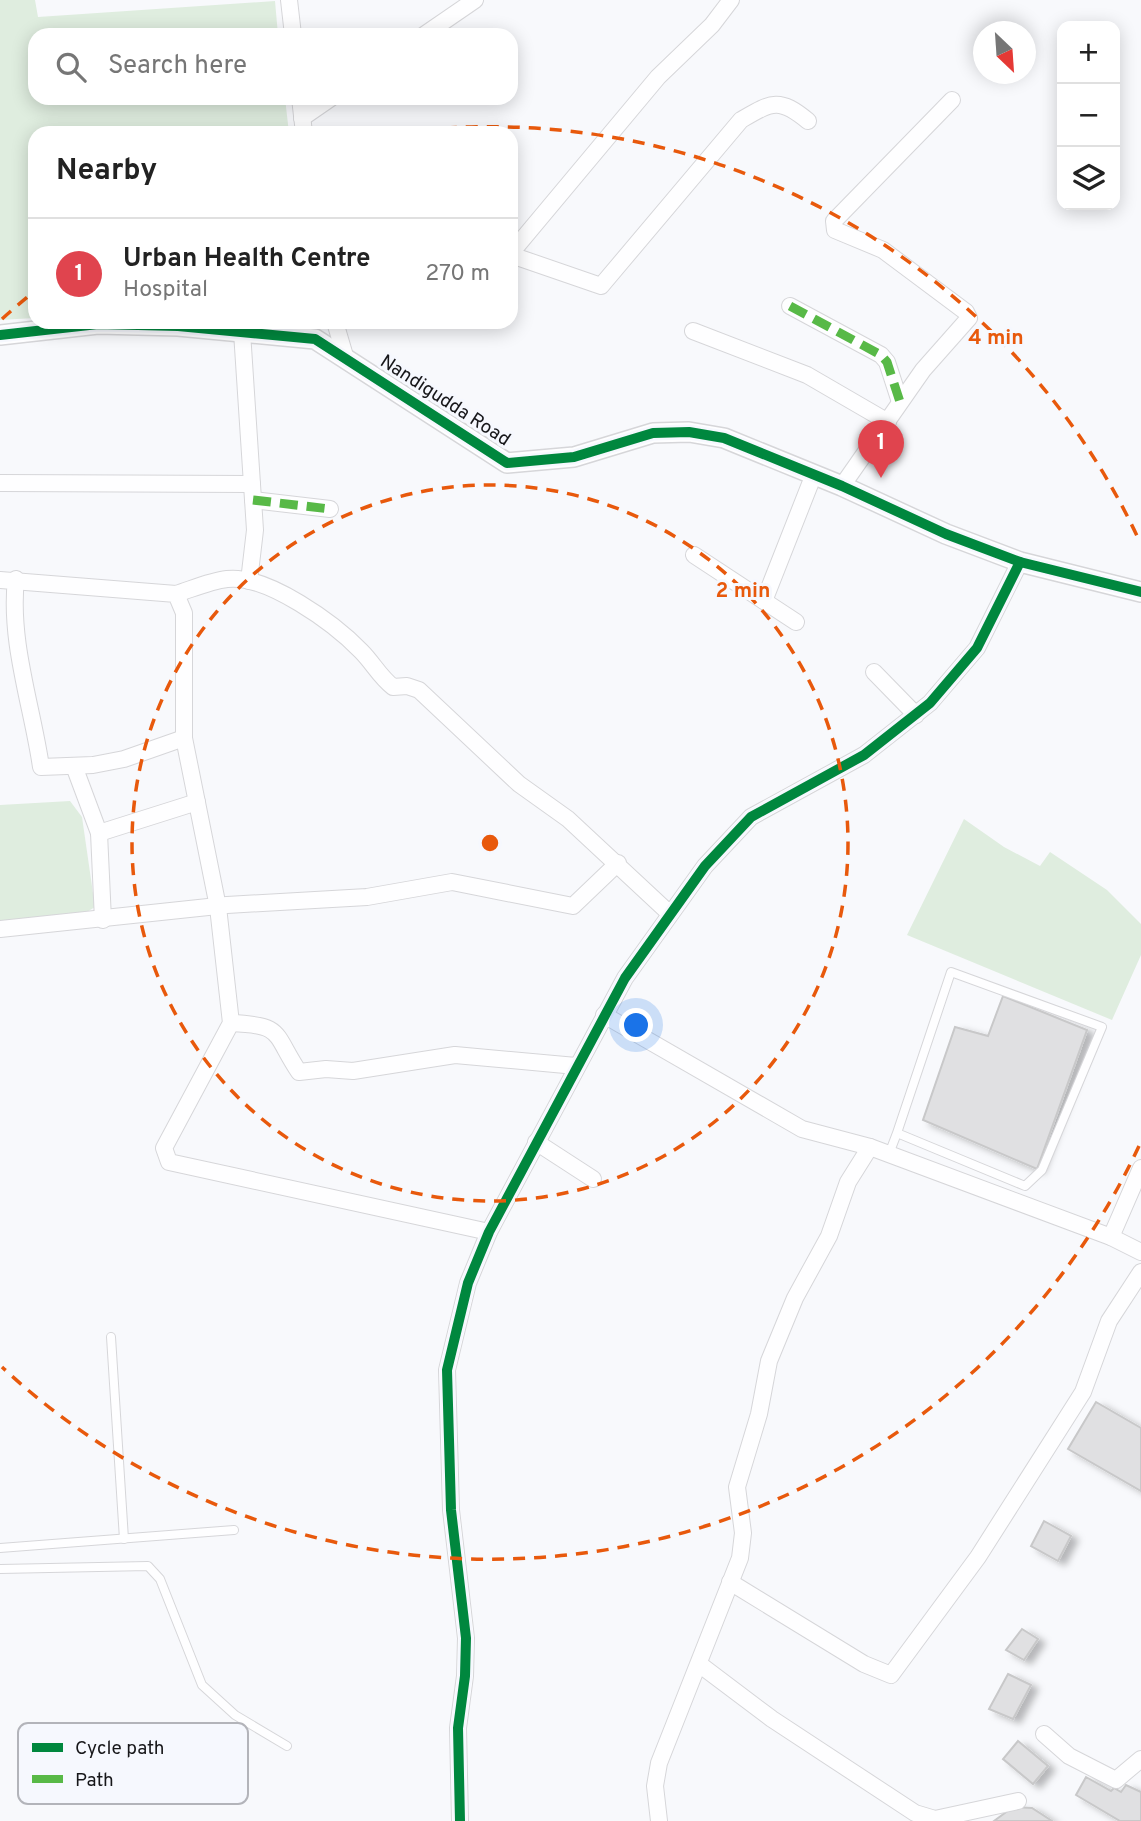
<!DOCTYPE html>
<meta charset="utf-8">
<style>
body{margin:0;font-family:Overpass,sans-serif;background:#f2f2f2;color:#222}
.controls{position:absolute;right:21px;top:21px;display:grid;overflow:hidden;border-radius:14px;box-shadow:0 4px 18px #0003}
.controls button{width:63px;height:63px;display:grid;place-items:center;padding:0;border:0;border-bottom:2px solid #e0e0e0;background:#fff;color:#222;font:35px sans-serif}
.compass{position:absolute;left:973px;top:21px;width:63px;height:63px;border-radius:50%;background:#fff;box-shadow:0 4px 18px #0003;rotate:155deg}
.you{position:absolute;left:637px;top:1026px;width:24px;height:24px;margin:-18px;border:5px solid #fff;border-radius:50%;background:#1a73e8;box-shadow:0 0 0 10px #1a73e833}
.badge{display:grid;place-items:center;width:46px;height:46px;border-radius:50%;background:#db2777;color:#fff;font-size:23px;font-weight:700}
.pin{position:absolute;translate:-50% -58px;filter:drop-shadow(0 2px 4px #0008)}
.pin::after{content:'';position:absolute;top:37px;width:24px;height:21px;background:inherit;clip-path:polygon(0 0,100% 0,50% 100%)}
.list{margin:0;padding:0;list-style:none}
h2{display:flex;justify-content:space-between;align-items:center;height:91px;margin:0;padding:0 28px;font-size:30px}
h2 small{font-size:23px;font-weight:400;color:#767676}
.list li{display:grid;grid-template-columns:46px 1fr auto;gap:21px;align-items:center;box-sizing:border-box;height:112px;padding:0 28px;border-top:2px solid #e0e0e0}
.list b{display:block;font-size:26px;white-space:nowrap}
.list p{margin:0;font-size:23px;white-space:nowrap;color:#767676}
.list em{font-size:23px;font-style:normal;color:#767676}
.icon{flex:none;width:38px;height:38px;fill:none;stroke:currentColor;stroke-width:2;stroke-linecap:round;stroke-linejoin:round}
.map{position:relative;flex:none;width:1141px;height:1821px;overflow:hidden}
.search{position:absolute;background:#fff;box-shadow:0 4px 18px #0003;left:28px;top:28px;width:490px;height:77px;display:flex;align-items:center;gap:18px;box-sizing:border-box;padding:0 24px;border-radius:21px;color:#767676;font-size:26px}
.panel{position:absolute;background:#fff;box-shadow:0 4px 18px #0003;left:28px;top:126px;width:490px;height:203px;border-radius:21px}
.map>svg:first-child{display:block}
.green{fill:#dfeddf}
.building{fill:#e0e0e2;stroke:#c8c8c9;stroke-width:2;filter:url(#shadow)}
.lines{fill:none;stroke-linecap:round;stroke-linejoin:round}
.service-casing{stroke:#d6d6d9;stroke-width:10}
.minor-casing{stroke:#d6d6d9;stroke-width:18}
.tertiary-casing{stroke:#d6d6d9;stroke-width:22}
.service{stroke:#fefeff;stroke-width:8}
.minor{stroke:#fefeff;stroke-width:16}
.tertiary{stroke:#fefeff;stroke-width:19}
.quiet{stroke:#58b947;stroke-width:9;stroke-dasharray:18 9;stroke-linecap:butt}
.cycleway-casing{stroke:#f6f8fe;stroke-width:15}
.cycleway{stroke:#00873e;stroke-width:10}
.ring{fill:none;stroke:#e8590c;stroke-width:3.5;stroke-dasharray:12 9}
.labels{text-anchor:middle;dominant-baseline:central;stroke-width:6;stroke-linejoin:round;paint-order:stroke}
.street-label{font-size:19px;fill:#17171a;stroke:#f6f8fe}
.key{fill:#f6f8fe;stroke:#b3b4ba;stroke-width:2}
.key-label{font-size:19px;fill:#17171a}
.centre{fill:#e8590c;stroke:#f6f8fe;stroke-width:3.5}
.ring-label{font-size:21px;text-anchor:middle;font-weight:bold;fill:#e8590c;stroke:#f6f8fe;stroke-width:6;stroke-linejoin:round;paint-order:stroke}
</style>
<div class="map">
<svg width="1141" height="1821" viewBox="0 0 1141 1821">
<defs>
<filter id="shadow"><feDropShadow dx="7" dy="4" stdDeviation="3.5" flood-color="#0004"/></filter>
</defs>
<rect width="100%" height="100%" fill="#f8f9fc"/>
<g class="green">
<path d="M0,0H35L38,17L275,1L278,35H35V98H285L289,133H35V318L0,320Z"/>
<path d="M70,801L82,817L95,907L80,916L0,923V805Z"/>
<path d="M964,819L1004,847L1040,866L1050,852L1107,890L1141,924V955L1112,1020L907,935Z"/>
</g>
<g class="building">
<path d="M1003,996L1087,1030L1037,1169L923,1120L955,1027L988,1036Z"/>
<path d="M1096,1402L1141,1428V1491L1068,1449Z"/>
<path d="M1044,1521L1071,1536L1058,1561L1031,1546Z"/>
<path d="M1022,1629L1038,1639L1024,1660L1006,1650Z"/>
<path d="M1008,1674L1031,1685L1013,1719L989,1709Z"/>
<path d="M1018,1741L1048,1766L1033,1784L1003,1759Z"/>
<path d="M1086,1777L1111,1791L1114,1788L1121,1792L1126,1785L1141,1792V1821H1120L1076,1795Z"/>
<path d="M1013,1807L1032,1808L1052,1821H994Z"/>
</g>
<g class="lines">
<g class="service-casing">
<g id="service">
<path d="M889,1154L897,1133L1025,1186L1042,1170L1102,1027L951,972L897,1133"/>
<path d="M111,1337L124,1539"/>
<path d="M0,1548L234,1530"/>
<path d="M0,1569L148,1566L160,1579L202,1685L235,1715L287,1746"/>
</g>
</g>
<g class="minor-casing">
<g id="minor">
<path d="M289,0L293,35"/>
<path d="M424,35L475,0"/>
<path d="M300,98L304,133"/>
<path d="M302,118L331,98"/>
<path d="M511,253L658,77L712,25L731,0"/>
<path d="M511,255L601,286L741,120C772,102 779,97 808,121"/>
<path d="M790,306L881,355L887,362L900,402"/>
<path d="M335,322L345,356"/>
<path d="M693,331L807,375L888,422"/>
<path d="M242,332L255,530L249,581"/>
<path d="M0,483L252,484"/>
<path d="M842,486L923,370L969,318L966,312L883,250L835,230L834,221L952,100"/>
<path d="M253,500L330,509"/>
<path d="M694,555L764,601L814,474"/>
<path d="M16,579C9,642 32,705 41,767L93,765L124,759L184,738"/>
<path d="M0,580L176,594L184,613V738L218,907L231,1023L164,1148L169,1162L489,1232"/>
<path d="M176,594C192,589 210,581 227,579C267,574 335,624 361,651C373,663 380,677 393,687L407,686L419,690L519,784L568,819L669,913"/>
<path d="M764,601L796,622"/>
<path d="M874,672L916,715"/>
<path d="M74,766L99,833L103,920"/>
<path d="M99,833L197,802"/>
<path d="M0,929L227,905L367,897L452,882L573,906L618,863"/>
<path d="M604,1015L802,1129L870,1147L1111,1237L1141,1252"/>
<path d="M231,1023C284,1025 273,1033 299,1072L326,1069L353,1071L455,1055L576,1066"/>
<path d="M536,1142L593,1179"/>
<path d="M1111,1237L1141,1168"/>
<path d="M730,1582L864,1664L891,1675L978,1557L1083,1392L1109,1321L1141,1272"/>
<path d="M699,1664L772,1719L915,1813L935,1819L1018,1801"/>
<path d="M1044,1734L1069,1756L1116,1780L1141,1759"/>
<path d="M460,1821L458,1728L465,1676L466,1638L451,1510L447,1370L468,1283L489,1232L625,978L705,866L751,817L864,755L930,703L977,648L1020,562"/>
<path d="M659,1821L655,1786L659,1763L740,1558L743,1533L737,1487L759,1414L769,1361L795,1298L829,1236L848,1182L870,1147"/>
</g>
</g>
<g class="tertiary-casing">
<path id="tertiary" d="M0,335L98,324L178,326L315,339L507,463L574,457L653,433L689,432L724,438L842,486L946,534L1020,562L1141,592"/>
</g>
<use href="#service" class="service"/>
<use href="#minor" class="minor"/>
<use href="#tertiary" class="tertiary"/>
<g class="quiet">
<path d="M790,306L881,355L887,362L900,402"/>
<path d="M253,500L330,509"/>
</g>
<g class="cycleway-casing">
<g id="cycleway">
<path d="M0,335L98,324L178,326L315,339L507,463L574,457L653,433L689,432L724,438L842,486L946,534L1020,562L1141,592"/>
<path d="M460,1821L458,1728L465,1676L466,1638L451,1510L447,1370L468,1283L489,1232L625,978L705,866L751,817L864,755L930,703L977,648L1020,562"/>
</g>
</g>
<use href="#cycleway" class="cycleway"/>
</g>
<g class="ring">
<circle cx="490" cy="843" r="358"/>
<path d="M1139 1146A716 716 0 0 1 2 1367M2 319A716 716 0 0 1 35 291M403 132A716 716 0 0 1 1139 540"/>
</g>
<g class="labels">
<g class="street-label">
<text transform="translate(445 401) rotate(33)">Nandigudda Road</text>
</g>
</g>
<rect x="18" y="1723" width="230" height="81" rx="10" class="key"/>
<rect x="32" y="1743" width="31" height="9" fill="#00873e"/>
<rect x="32" y="1775" width="31" height="8" fill="#58b947"/>
<g class="key-label">
<text x="75" y="1754">Cycle path</text>
<text x="75" y="1786">Path</text>
</g>
<circle cx="490" cy="843" r="10" class="centre"/>
<g class="ring-label">
<text x="996" y="344">4 min</text>
<text x="743" y="597">2 min</text>
</g>
</svg>
<div class="controls">
<button>+</button>
<button>−</button>
<button><svg class="icon" aria-label="layers" viewBox="0 0 24 24"><path d="M12 4l9 5-9 5-9-5zM3 14l9 5 9-5"/></svg></button>
</div>
<svg class="compass" viewBox="-18 -18 36 36"><path d="M0-13l5 13h-10z" fill="#e53935"/><path d="M0 13l5-13h-10z" fill="#767676"/></svg>
<div class="you"></div>
<div class="pin badge" style="left:881px;top:478px;background:#e0444e">1</div>
<div class="search"><svg class="icon" aria-label="search" viewBox="0 0 24 24"><circle cx="10" cy="10" r="6"/><path d="M15 15l6 6"/></svg>Search here</div>
<section class="panel">
<h2>Nearby<small></small></h2>
<ul class="list">
<li><span class="badge" style="background:#e0444e">1</span><div><b>Urban Health Centre</b><p>Hospital</p></div><em>270 m</em></li>
</ul>
</section>
</div>
